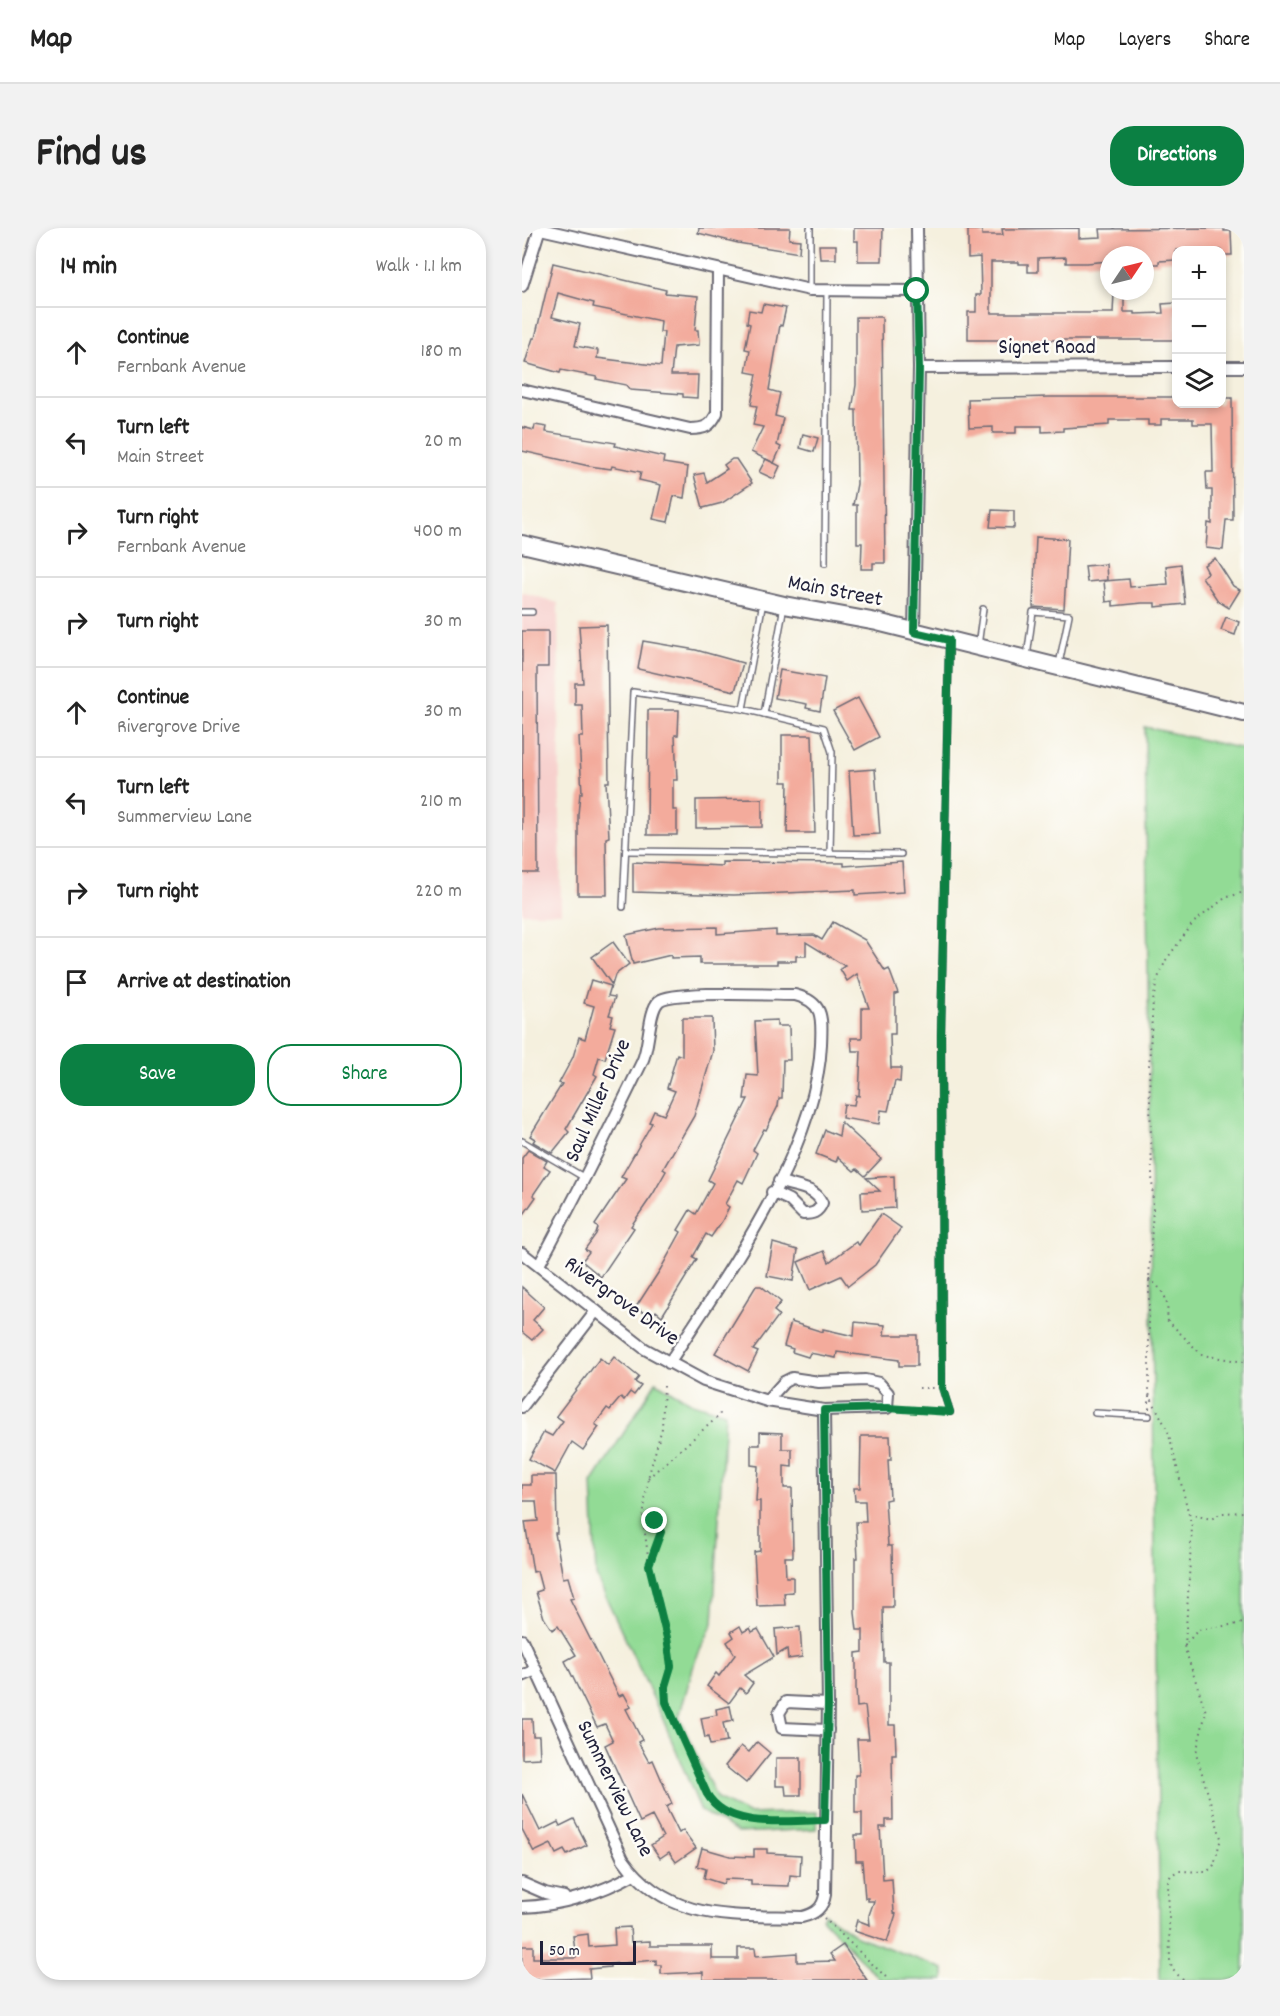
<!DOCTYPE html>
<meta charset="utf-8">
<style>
body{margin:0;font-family:Dekko,sans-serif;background:#f2f2f2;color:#222}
.controls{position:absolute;right:18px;top:18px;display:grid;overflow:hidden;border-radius:12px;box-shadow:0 3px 9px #0003}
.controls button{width:54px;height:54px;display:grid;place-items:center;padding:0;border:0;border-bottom:2px solid #e0e0e0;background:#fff;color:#222;font:30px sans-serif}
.compass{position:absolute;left:578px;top:18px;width:54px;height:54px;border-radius:50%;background:#fff;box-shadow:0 3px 9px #0003;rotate:55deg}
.scale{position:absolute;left:18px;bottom:15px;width:96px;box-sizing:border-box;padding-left:6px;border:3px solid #22223b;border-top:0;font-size:16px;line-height:21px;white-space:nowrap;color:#22223b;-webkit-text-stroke:4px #fdfcf7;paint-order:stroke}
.stop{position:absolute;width:18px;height:18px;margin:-14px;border:4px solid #0b8043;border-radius:50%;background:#fff}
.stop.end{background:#0b8043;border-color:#fff;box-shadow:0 2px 6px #0008}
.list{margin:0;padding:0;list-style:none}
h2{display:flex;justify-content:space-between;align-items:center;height:78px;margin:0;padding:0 24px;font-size:26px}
h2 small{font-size:20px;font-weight:400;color:#767676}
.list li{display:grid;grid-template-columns:39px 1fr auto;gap:18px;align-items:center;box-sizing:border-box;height:90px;padding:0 24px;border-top:2px solid #e0e0e0}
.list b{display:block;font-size:22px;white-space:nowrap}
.list p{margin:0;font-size:20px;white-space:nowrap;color:#767676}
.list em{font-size:20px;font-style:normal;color:#767676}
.actions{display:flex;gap:12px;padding:18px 24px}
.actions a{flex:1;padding:14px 0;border:2px solid #0b8043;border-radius:24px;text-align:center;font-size:21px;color:#0b8043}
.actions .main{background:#0b8043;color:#fff}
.icon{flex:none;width:33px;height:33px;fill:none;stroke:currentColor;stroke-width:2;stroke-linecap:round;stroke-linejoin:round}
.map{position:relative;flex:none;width:722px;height:1752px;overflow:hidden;border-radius:24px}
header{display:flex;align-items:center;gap:36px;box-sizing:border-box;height:84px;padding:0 30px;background:#fff;border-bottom:2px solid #e0e0e0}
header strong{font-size:28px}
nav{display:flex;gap:33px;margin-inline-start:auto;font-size:21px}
.intro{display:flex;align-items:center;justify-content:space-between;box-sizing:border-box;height:144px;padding:0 36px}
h1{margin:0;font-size:42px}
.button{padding:15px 27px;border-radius:24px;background:#0b8043;color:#fff;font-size:21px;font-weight:700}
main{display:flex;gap:36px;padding:0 36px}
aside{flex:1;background:#fff;border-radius:24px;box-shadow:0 3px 9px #0003}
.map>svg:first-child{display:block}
.built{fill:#f7d0cd}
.green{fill:#92db95;stroke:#5a7e68;stroke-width:1.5}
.building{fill:#f3ab9c;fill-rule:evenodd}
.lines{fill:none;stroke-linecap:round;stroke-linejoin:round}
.service-casing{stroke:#6c6a74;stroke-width:8}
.minor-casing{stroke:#6c6a74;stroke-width:14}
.primary-casing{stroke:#6c6a74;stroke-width:20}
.path{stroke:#6c6a74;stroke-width:2;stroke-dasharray:1.5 4.5;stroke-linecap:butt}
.service{stroke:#fff;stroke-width:5}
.minor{stroke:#fff;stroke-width:10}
.primary{stroke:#fff;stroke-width:16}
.route{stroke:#0b8043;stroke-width:8}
.labels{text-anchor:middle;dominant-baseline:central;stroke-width:5;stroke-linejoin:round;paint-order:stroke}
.street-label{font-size:22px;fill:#22223b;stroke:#fdfcf7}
</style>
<header>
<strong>Map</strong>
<nav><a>Map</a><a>Layers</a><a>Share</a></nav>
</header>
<div class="intro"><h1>Find us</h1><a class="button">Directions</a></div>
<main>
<aside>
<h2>14 min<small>Walk · 1.1 km</small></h2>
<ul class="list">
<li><svg class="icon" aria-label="ahead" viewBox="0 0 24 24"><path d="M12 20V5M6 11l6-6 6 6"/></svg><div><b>Continue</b><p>Fernbank Avenue</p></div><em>180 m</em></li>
<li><svg class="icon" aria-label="left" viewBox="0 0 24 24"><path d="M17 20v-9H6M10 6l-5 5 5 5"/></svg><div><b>Turn left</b><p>Main Street</p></div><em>20 m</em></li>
<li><svg class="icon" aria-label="right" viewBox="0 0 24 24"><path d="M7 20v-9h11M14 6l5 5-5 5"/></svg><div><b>Turn right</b><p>Fernbank Avenue</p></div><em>400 m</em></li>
<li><svg class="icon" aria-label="right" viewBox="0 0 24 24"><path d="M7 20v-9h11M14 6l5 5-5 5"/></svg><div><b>Turn right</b></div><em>30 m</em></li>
<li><svg class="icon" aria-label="ahead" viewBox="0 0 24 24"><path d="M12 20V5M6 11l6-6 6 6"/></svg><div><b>Continue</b><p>Rivergrove Drive</p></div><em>30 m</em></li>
<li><svg class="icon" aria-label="left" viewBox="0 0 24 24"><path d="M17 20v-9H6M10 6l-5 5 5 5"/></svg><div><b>Turn left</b><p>Summerview Lane</p></div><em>210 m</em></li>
<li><svg class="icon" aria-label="right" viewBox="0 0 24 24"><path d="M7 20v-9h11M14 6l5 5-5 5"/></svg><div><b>Turn right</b></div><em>220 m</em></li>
<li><svg class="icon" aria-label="arrive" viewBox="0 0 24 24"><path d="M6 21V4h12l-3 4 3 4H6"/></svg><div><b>Arrive at destination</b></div></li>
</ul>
<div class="actions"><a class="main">Save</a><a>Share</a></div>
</aside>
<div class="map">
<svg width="722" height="1752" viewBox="0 0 722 1752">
<rect width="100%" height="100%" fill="#fdfcf7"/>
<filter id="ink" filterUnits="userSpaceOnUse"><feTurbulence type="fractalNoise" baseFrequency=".0167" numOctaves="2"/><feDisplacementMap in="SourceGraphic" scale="12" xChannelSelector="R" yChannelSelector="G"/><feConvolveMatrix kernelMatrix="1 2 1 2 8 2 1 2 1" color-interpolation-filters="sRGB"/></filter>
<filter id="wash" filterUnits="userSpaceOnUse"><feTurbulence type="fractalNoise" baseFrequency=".008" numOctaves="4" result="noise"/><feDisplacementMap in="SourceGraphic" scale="24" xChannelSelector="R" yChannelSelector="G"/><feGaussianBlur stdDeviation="1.35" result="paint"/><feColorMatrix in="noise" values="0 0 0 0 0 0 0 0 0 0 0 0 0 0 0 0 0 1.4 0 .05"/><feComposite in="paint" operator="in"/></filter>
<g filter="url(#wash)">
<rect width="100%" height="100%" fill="#f5f0de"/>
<path class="built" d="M0,364L36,375L39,685H0Z"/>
<g class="green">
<path d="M623,499L722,521V1752H638Z"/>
<path d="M134,1154L170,1175L203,1185L191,1395L173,1433L157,1489L195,1571L226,1586L295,1584L294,1601L216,1605L179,1583L140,1489L74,1348L70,1255Z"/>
<path d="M303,1686L335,1708L422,1741V1752H358L300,1690Z"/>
</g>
<g id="blocks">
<g class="building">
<path d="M177,0H268L267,11L278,12L277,25L216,15L176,5Z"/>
<path d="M332,0H361L360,33H336V13H332Z"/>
<path d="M557,0V10L579,9L578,1L702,0V3H709L710,27H699V22H654V32L637,33V36H623V27H587V33L565,35H544V29L516,30V44H506V36H497V34H469V85H591L592,65L602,66V84H613V86L641,85L640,76L654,75V112H446V84H454V67H459L458,29L446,30V2H460V7H481L480,1Z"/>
<path d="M297,17H314V31H298Z"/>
<path d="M31,35L144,62L143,65L176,68L173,102H176L177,117L152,119L149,147H176L175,170L161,169V166L108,162L104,157L74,151L75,149L39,142L38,145L3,135L11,110H13ZM36,65L72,75L71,79L139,93L138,104H142L139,138L75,130L76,122L53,118L58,96L30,89Z"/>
<path d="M241,76L264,80L260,98L258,97L247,162L258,165L253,188L261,190L255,217L259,219L252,235L229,224L241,199L231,197L235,178L229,177L235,146L224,144L228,122L223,121L228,96L225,95L227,82L239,84Z"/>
<path d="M334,89H360L363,335H351V341H339L340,315H335V277H331L335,256L334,182H330L334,157Z"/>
<path d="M527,169H654V176H699V170H710L711,292H704L701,322L684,320L686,295L690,296V262H685L684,244H691L690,196H671V191H639V197H626V192H587V197L541,200V203L520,204V198H494V205H471V199L447,200L446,171Z"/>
<path d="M13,197L25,199L24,204L94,215L93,218L142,229L141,235L166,239L162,270L152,268L146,294L131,291L139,257L117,252L119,244L90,238L89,241L67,238L0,223V199L12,202Z"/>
<path d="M281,206L296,210L292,224L278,220Z"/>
<path d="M210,231H214L230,255L200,275L181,280L172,247L182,245L185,254L205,241L202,237Z"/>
<path d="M244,231L258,238L252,251L237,244Z"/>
<path d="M470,282L492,283V300L468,299Z"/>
<path d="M514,309L546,311L542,381L511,379Z"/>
<path d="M693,330L711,358L718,362L707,380L696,373L680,349L686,345L682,337Z"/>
<path d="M584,336L585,352L565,354L563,338Z"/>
<path d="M659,336L663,376L633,379V375H620L591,378V373L584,374L582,353L607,351L608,359L646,356L644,338Z"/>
<path d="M704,389L717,394L713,407L699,402Z"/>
<path d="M85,397L87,554H84L87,609L84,610L85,667H56V587L58,565H60L57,509H61L60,477H53V455H61L57,398Z"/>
<path d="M0,403H26V439H15L16,645H0Z"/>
<path d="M121,413L174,422L221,435L213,463L116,441Z"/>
<path d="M258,442L303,450L298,483L284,480L285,476L253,470Z"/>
<path d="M336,470L357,509L333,522L311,483Z"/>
<path d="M126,482H157L156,507H153L155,552H151V582H155V607H125Z"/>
<path d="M260,507H290L293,605H265L266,554H260Z"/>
<path d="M353,541L358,606L331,607L327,543Z"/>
<path d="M240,571V599L174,600V572Z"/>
<path d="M111,634L200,638V634L322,635V638L380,634L382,664L333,667V662L212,667L111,664Z"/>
<path d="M311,694L343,712L363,743L367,741L376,765L373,766V806H368L369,840H379L378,854L373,853L366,883L359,882L357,896L320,890L322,876L332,877L334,867L337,868L339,823H330L329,810H340V780H347L335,746L325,753L318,741L323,738L284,714V728H274V733H255V736H178V729L149,730V727L111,736L104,707L137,700L195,699V706L254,702V708L292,707L300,712Z"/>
<path d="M91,714L107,736L93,747L90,757L70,729Z"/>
<path d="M69,752L89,758L86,768L93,769L87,787L91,788L88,798L93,799L83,831L77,829L72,846L75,848L44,901L47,904L30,925L11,914L13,911L8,908L40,856L37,855L51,829L57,809L63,811L72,778L62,775Z"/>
<path d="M160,790H190V793L191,823L172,888L141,941L144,943L131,966L109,998L112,1000L79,1049L60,1033L67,1024L63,1021L74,1006L76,1000L73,997L104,951L99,949L130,895L127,894L132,883L142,887L153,863L145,860L155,826L160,828Z"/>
<path d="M255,792V798H267L268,832H261L260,870H257L256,878L244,902L242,901L231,922L235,925L221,955L216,952L203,976L207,979L200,993L189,1009L184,1006L171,1029L175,1031L140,1088L134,1083L129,1090L114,1079L138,1042L159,1004L156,1002L168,982L174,986L191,955L186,952L226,871H222L225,847L236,848L233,793Z"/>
<path d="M319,894L359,931L343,948L335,941L332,943L316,929L314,934L294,926L303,902L317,908Z"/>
<path d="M6,922L25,933L22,938L28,942L11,967L14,969L0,989V930Z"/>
<path d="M372,948L373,980L340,982L339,964L358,963L344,950Z"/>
<path d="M359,986L379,1000L353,1037L326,1058L319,1048L288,1062L276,1034L302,1023L307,1034L334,1014L337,1017Z"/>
<path d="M251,1015L276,1022L271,1053L245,1048Z"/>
<path d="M234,1058H239L259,1074L252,1083L257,1087L231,1122L236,1124L226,1143L193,1125Z"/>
<path d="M0,1059L22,1079L11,1092L21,1101L10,1112L0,1104Z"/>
<path d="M269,1094L301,1104V1101L332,1108L333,1094L363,1097L362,1107H395V1138H377V1132L315,1124L314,1130L288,1125L286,1129L270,1124L271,1121L262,1118Z"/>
<path d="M92,1129L117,1149L113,1154L119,1158L112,1167L108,1164L102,1172L99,1169L88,1182L85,1180L73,1196L77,1199L61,1222L50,1214L33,1245L7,1231L22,1204L30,1208L41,1193L34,1188L78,1130L86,1137Z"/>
<path d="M238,1204L260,1205V1221H270V1239L262,1238V1260H270L271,1329H263L264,1349H271V1364L262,1365L263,1377L235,1378L232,1324L238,1323V1273H234L236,1238L229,1237V1217H238Z"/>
<path d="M339,1208H368L369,1232H366L368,1271L363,1272L366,1318H370L371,1379H361L362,1434H367V1497H373L374,1526H370L371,1592H364V1599H358L361,1652L370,1651L372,1685L374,1686L365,1714L332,1703L335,1692L348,1697L347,1687L352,1673H346V1670H343L340,1633H334L333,1607H340V1585H333V1547H337L335,1511H347L343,1478L335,1479L334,1460V1425L341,1424V1402H335L333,1385V1330H336L334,1294H344L343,1273H333L332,1260H338Z"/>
<path d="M9,1247H34L35,1305H33L41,1350L46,1349L52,1370L48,1371L97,1468L102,1466L109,1479L104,1481L120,1512L116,1514L127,1534L131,1532L150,1576L144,1579L157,1605L161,1602L174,1620L154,1634L147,1624L138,1630L129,1617L141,1609L130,1588L118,1594L83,1517L91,1513L83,1496L75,1499L43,1433L54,1427L36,1398L30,1402L22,1390L14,1364L20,1362L15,1343L11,1344L3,1294L16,1293L14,1273H0V1257H9Z"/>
<path d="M218,1398L221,1404L228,1400L230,1404L236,1401L252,1429L222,1447L231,1455L224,1465L218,1460L207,1475L185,1458L194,1445L197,1448L213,1427L205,1414L212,1409L209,1404Z"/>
<path d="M278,1399L280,1429L266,1431L265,1421L255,1427L253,1401Z"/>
<path d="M208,1478L211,1493L201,1495L205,1514L188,1517L186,1509L183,1510L179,1490L195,1487L194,1481Z"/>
<path d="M0,1491H10L11,1508H17L18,1530L0,1531Z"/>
<path d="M235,1514L248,1525L224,1555L203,1538L219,1518L227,1524Z"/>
<path d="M254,1530H279V1567H264L263,1558H254Z"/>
<path d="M0,1566L18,1603L36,1594L38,1598L52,1591L65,1617L45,1627L42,1622L34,1626L29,1616L12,1624L0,1601Z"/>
<path d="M180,1620L208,1628L232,1629V1621H245V1625L279,1627L278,1648L268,1647L267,1658L229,1657V1652L203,1651L201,1656L182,1650L184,1641L175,1638Z"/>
<path d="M108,1699L109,1714L128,1713V1718H190V1731H216V1720H233L234,1728L275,1725V1734L313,1733L308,1726L321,1717L345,1752H181V1744L139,1746V1737H134V1732L88,1736V1739L67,1741L68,1750L5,1752V1747H0V1718H11V1730H54L51,1708L66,1706L67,1719L93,1717L92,1700Z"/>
</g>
</g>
</g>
<g filter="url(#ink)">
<use href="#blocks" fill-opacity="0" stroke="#6c6a74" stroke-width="1.5"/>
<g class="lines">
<g class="service-casing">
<g id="service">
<path d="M288,62V0"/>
<path d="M303,335L305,64"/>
<path d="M0,384H10"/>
<path d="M427,414L419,807L420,1159L428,1184"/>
<path d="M456,418L461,381"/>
<path d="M505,429L511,384L547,387L537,436"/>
<path d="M221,481L302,500L310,524L308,625"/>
<path d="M242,486L262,378"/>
<path d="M104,623L379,626"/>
<path d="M101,679L111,464L221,481L241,374"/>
<path d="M0,913L63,950"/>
<path d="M573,1185L627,1188"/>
</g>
</g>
<g class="minor-casing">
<g id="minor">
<path d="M14,0L288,62L395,63"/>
<path d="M0,58L18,0"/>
<path d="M700,139H722"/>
<path d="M397,140L654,139"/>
<path d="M0,162L168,201C183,201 189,198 195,185L196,42"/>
<path d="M392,404L397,140L395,0"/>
<path d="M250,964L267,972L281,986C290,986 296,985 300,975C292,958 273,960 257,953"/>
<path d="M0,1025L123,1121L182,1153L245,1173L302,1182L365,1180L366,1165L357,1155L343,1152L297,1154L270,1150L262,1154L245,1173"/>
<path d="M17,1037C53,970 87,902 120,834C128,818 126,783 137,773C150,762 250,767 273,767C302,774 300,790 299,816C295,922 204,1047 147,1135"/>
<path d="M0,1179L74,1083"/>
<path d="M0,1412L101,1631C146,1695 210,1687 280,1689C293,1686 301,1680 303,1667L306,1476L302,1182"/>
<path d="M0,1448L14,1442"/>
<path d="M306,1502L260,1500L257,1485L264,1474L306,1476"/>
<path d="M0,1655L23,1665L42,1669"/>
<path d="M0,1679C38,1678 79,1665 112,1646"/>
</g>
</g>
<g class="primary-casing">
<path id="primary" d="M0,316L262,377L355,394L722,485"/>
</g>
<g class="path">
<path d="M627,1051C643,1063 647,1072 645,1092L680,1127L722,1134"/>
<path d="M142,1158L140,1200L126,1250L121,1290L129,1351L140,1380L145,1410L149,1438L143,1458L144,1474L185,1566C205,1602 260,1592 294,1592"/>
<path d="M397,1160H412"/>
<path d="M377,1181L419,1183"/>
<path d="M627,1181V1166"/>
<path d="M126,1250L198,1187L197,1182"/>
<path d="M667,1286L689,1291L700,1285L722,1284"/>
<path d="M122,1290L133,1293L139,1303L127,1337"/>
<path d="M663,1418L670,1299L646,1203L627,1166V1051L631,980L627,838L631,773L635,752L644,732L671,695L703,670L722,664"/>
<path d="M302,1690L367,1752"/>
<path d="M661,1752L650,1741L648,1732L646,1653L649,1647L656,1643L685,1644L692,1637L699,1610L674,1525L684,1484L662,1418L676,1402L722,1395"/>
</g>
<use href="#service" class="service"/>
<use href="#minor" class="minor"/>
<use href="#primary" class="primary"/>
</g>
</g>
<g class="lines" filter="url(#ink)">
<path class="route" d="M133,1293L139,1304L127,1337L145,1410L149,1438L143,1458L144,1474L185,1566C207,1603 266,1592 303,1592L306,1476L302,1182L365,1180L428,1184L420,1159L419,807L427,412L392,404L397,140L395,63"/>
</g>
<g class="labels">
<g class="street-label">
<text x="525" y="120">Signet Road</text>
<text transform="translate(313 364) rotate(11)">Main Street</text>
<text transform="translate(77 873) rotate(-66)">Saul Miller Drive</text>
<text transform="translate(99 1074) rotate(36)">Rivergrove Drive</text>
<text transform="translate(92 1561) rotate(64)">Summerview Lane</text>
</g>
</g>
</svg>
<div class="controls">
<button>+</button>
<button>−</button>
<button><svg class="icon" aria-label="layers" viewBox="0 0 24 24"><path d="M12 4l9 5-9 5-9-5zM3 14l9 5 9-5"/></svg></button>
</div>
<svg class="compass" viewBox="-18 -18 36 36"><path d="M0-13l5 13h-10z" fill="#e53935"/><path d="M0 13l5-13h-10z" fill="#767676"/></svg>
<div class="scale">50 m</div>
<div class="stop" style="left:395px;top:63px"></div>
<div class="stop end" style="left:133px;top:1293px"></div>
</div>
</main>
